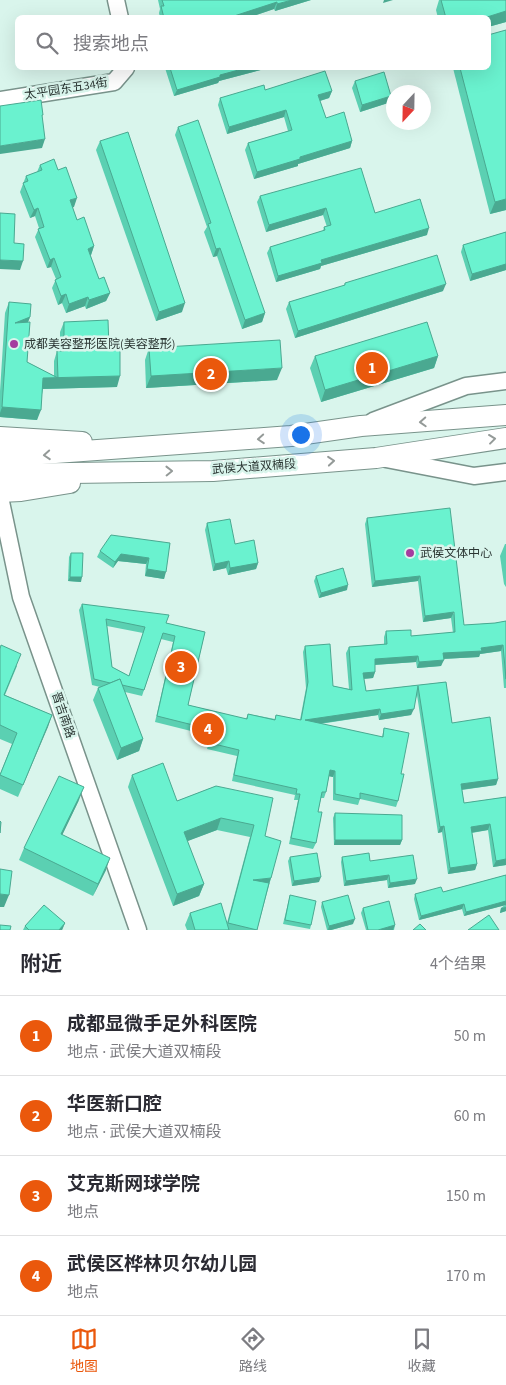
<!DOCTYPE html>
<html lang="zh">
<meta charset="utf-8">
<style>
body{margin:0;font-family:"Source Sans 3","Noto Sans SC",sans-serif;background:#f7f7f7;color:#2b2b33}
.compass{position:absolute;left:386px;top:85px;width:45px;height:45px;border-radius:50%;background:#fff;box-shadow:0 5px 20px #0002;rotate:202deg}
.you{position:absolute;left:300px;top:434px;width:18px;height:18px;margin:-12px;border:4px solid #fff;border-radius:50%;background:#1a73e8;box-shadow:0 0 0 8px #1a73e833}
.badge{display:grid;place-items:center;width:32px;height:32px;border-radius:50%;background:#ea580c;color:#fff;font-size:16px;font-weight:700}
.pin{position:absolute;translate:-50% -50%;border:2px solid #fff;box-shadow:0 1px 5px #0006}
.list{margin:0;padding:0;list-style:none}
h2{display:flex;justify-content:space-between;align-items:center;height:65px;margin:0;padding:0 20px;font-size:21px}
h2 small{font-size:16px;font-weight:400;color:#7c7c81}
.list li{display:grid;grid-template-columns:32px 1fr auto;gap:15px;align-items:center;box-sizing:border-box;height:80px;padding:0 20px;border-top:1px solid #e1e1e2}
.list b{display:block;font-size:19px;white-space:nowrap}
.list p{margin:0;font-size:16px;white-space:nowrap;color:#7c7c81}
.list em{font-size:16px;font-style:normal;color:#7c7c81}
.icon{flex:none;width:28px;height:28px;fill:none;stroke:currentColor;stroke-width:2;stroke-linecap:round;stroke-linejoin:round}
.map{position:relative;flex:none;width:506px;height:930px;overflow:hidden}
.search{position:absolute;background:#fff;box-shadow:0 5px 20px #0002;left:15px;right:15px;top:15px;height:55px;display:flex;align-items:center;gap:12px;box-sizing:border-box;padding:0 18px;border-radius:8px;color:#7c7c81;font-size:19px}
.sheet{height:385px;background:#fff}
nav{display:flex;justify-content:space-around;align-items:center;box-sizing:border-box;height:70px;border-top:1px solid #e1e1e2;background:#fff;font-size:14px;color:#7c7c81}
nav a{display:grid;justify-items:center;gap:2px}
nav .on{color:#ea580c}
.map>svg:first-child{display:block}
.lines{fill:none;stroke-linecap:round;stroke-linejoin:round}
.minor-casing{stroke:#79938b;stroke-width:19}
.major-casing{stroke:#79938b;stroke-width:22}
.minor{stroke:#fff;stroke-width:16}
.major{stroke:#fff;stroke-width:20}
.wall{fill:#5bd0b2;fill-rule:evenodd}
.shaded-wall{fill:#4aa991}
.building{fill:#6af2cf;stroke:#4aa991;fill-rule:evenodd}
.oneway{stroke:#949a98}
.poi-dot{fill:#a53c9f;stroke:#d9f5ec;stroke-width:2}
.labels{text-anchor:middle;dominant-baseline:central;stroke-width:5;stroke-linejoin:round;paint-order:stroke}
.street-label{font-size:12px;fill:#2a3532;stroke:#d9f5ec}
.poi-label{font-size:12px;fill:#2a3532;stroke:#d9f5ec;text-anchor:start}
</style>
<div class="map">
<svg width="506" height="930" viewBox="0 0 506 930">
<rect width="100%" height="100%" fill="#d9f5ec"/>
<g class="lines">
<g class="minor-casing">
<g id="minor">
<path d="M116,0L120,18"/>
<path d="M0,100L114,82L126,68"/>
<path d="M373,421L466,386L506,381"/>
<path d="M386,459L474,476L506,472"/>
<path d="M0,497L21,597L138,930"/>
</g>
</g>
<g class="major-casing">
<g id="major">
<path d="M0,437L82,442"/>
<path d="M0,457L291,436L361,426L506,415"/>
<path d="M0,474L213,471L376,458L506,438"/>
<path d="M0,492L21,491L70,483"/>
</g>
</g>
<use href="#minor" class="minor"/>
<use href="#major" class="major"/>
</g>
<g class="wall">
<path d="M158,0H311L275,11L274,9L247,18H160L159,13L160,9Z"/>
<path d="M439,0H506V22L488,27V18H438L436,10Z"/>
<path d="M165,68H268L219,81L218,83L174,96Z"/>
<path d="M453,68H488L506,210L490,214Z"/>
<path d="M355,81L388,103L360,112L352,88Z"/>
<path d="M265,90L332,91L329,98L320,101L326,118L352,141L350,148L298,164V166L254,179L245,150L248,143L288,131L284,117L227,134L218,105L220,98Z"/>
<path d="M178,127L265,313L262,322L242,329L217,256L213,257L204,232L207,227L175,135Z"/>
<path d="M100,141L182,312L156,321L96,150Z"/>
<path d="M40,165L58,170L74,207H72L77,220L94,246L91,255H90L99,279L110,293L106,301L86,309L85,306L66,313L62,303L58,305L52,288L56,279L51,267L47,268L35,237L39,228L35,216L30,218L20,192L26,176L37,172Z"/>
<path d="M260,196L375,213L427,235L321,266L320,269L276,282L267,253L270,247L323,231L324,227H327L323,215L266,232L257,202Z"/>
<path d="M506,232V270L470,281L461,252L463,245Z"/>
<path d="M345,283L443,291L295,338L286,309L289,302L344,286Z"/>
<path d="M9,302L30,317L28,322L27,362L54,376V361L57,351H60V332L64,322L109,348L117,387L43,389L37,420L0,417V391L5,313Z"/>
<path d="M149,348L277,380L146,388L145,360Z"/>
<path d="M315,356H438L434,368L321,402L310,368Z"/>
<path d="M367,518L464,625L495,623L506,621V688H504L501,651L480,654L479,657L443,659L441,666L417,668L416,662L375,665V672L373,678L364,679L366,691L446,682L452,723L498,779L496,785L462,790L464,803L506,797V865L493,867L488,830L472,833L477,864L475,870L448,874L442,832L438,833L417,695L411,715L379,720L378,715L320,724L382,737L384,728L401,774L398,801L396,807L360,799L358,805L333,800V777L329,776L326,792L324,798H321L318,812L316,843L313,849L289,844L298,800H294L295,795L232,781L237,756L207,749L211,736L155,722L173,642L161,639L142,696L125,692L143,739L139,751L117,760L93,700L98,688L100,687L92,685L79,610L82,604L205,632L188,705L246,719L248,714L275,719L276,715L300,720L306,688L303,652L305,646L333,686L349,689L346,653L349,647L384,644V637L386,631L411,636L453,633L451,618L423,622L418,581L372,587L365,524ZM107,626L143,633L129,676L112,667Z"/>
<path d="M207,523L258,563L256,569L228,575L226,568L213,571L205,530Z"/>
<path d="M170,543L164,579L145,576L146,564L118,561L113,568L97,557L100,551Z"/>
<path d="M505,544H506V587L504,584L500,556Z"/>
<path d="M71,553L81,582L68,581L69,557Z"/>
<path d="M316,576L347,590L319,598L314,581Z"/>
<path d="M0,649L17,666L5,695L52,715L18,797L0,789V774L12,744L0,739Z"/>
<path d="M132,775L177,801L216,786L265,836L271,878L257,930H187L185,925L190,913L227,923L250,837L217,830L187,841L204,884L199,896L173,906L128,787Z"/>
<path d="M79,800L62,835L106,870L93,896L19,860L24,848Z"/>
<path d="M335,813L402,840L400,845H334L333,818Z"/>
<path d="M290,857L319,882L292,886L288,861Z"/>
<path d="M342,857L370,861L415,884L388,888L387,880L344,886L341,862Z"/>
<path d="M506,875V911L500,913L501,908L505,905L464,916L462,909L419,920L414,899L415,894L443,892Z"/>
<path d="M290,895L311,925L310,929L283,924Z"/>
<path d="M322,902L353,924L331,930H327L321,907Z"/>
<path d="M363,908L395,925L394,930H366L361,913Z"/>
<path d="M65,923L62,930H23L25,926Z"/>
</g>
<g class="shaded-wall">
<path d="M292,0H311L275,11L277,4Z"/>
<path d="M384,0H393L383,3Z"/>
<path d="M277,2L274,9L247,18H228Z"/>
<path d="M506,11V22L488,27V18H484Z"/>
<path d="M246,68H268L219,81L218,83L174,96L177,90L220,75Z"/>
<path d="M332,91L329,98L316,102L318,95Z"/>
<path d="M391,96L388,103L360,112L362,105Z"/>
<path d="M286,110L284,117L227,134L229,127Z"/>
<path d="M45,139L42,148L0,154V146Z"/>
<path d="M352,141L350,148L298,164V166L254,179L257,172L300,157Z"/>
<path d="M77,198L74,207L67,209L70,200Z"/>
<path d="M506,199V210L490,214L495,202Z"/>
<path d="M38,208L35,216L30,218L34,210Z"/>
<path d="M326,208L323,215L266,232L269,225Z"/>
<path d="M429,228L427,235L321,266L320,269L276,282L278,276L321,260Z"/>
<path d="M94,246L91,255L85,257L88,249Z"/>
<path d="M220,248L217,256L213,257L216,249Z"/>
<path d="M54,258L51,267L47,268L50,260Z"/>
<path d="M0,260L23,261L20,270L0,269Z"/>
<path d="M506,264V270L470,281L472,274Z"/>
<path d="M446,284L443,291L295,338L298,331Z"/>
<path d="M110,293L106,301L86,309L89,300Z"/>
<path d="M66,294L62,303L58,305L61,296Z"/>
<path d="M88,297L85,306L66,313L69,304Z"/>
<path d="M185,303L182,312L156,321L159,312Z"/>
<path d="M265,313L262,322L242,329L245,320Z"/>
<path d="M30,317L26,327L15,323Z"/>
<path d="M438,356L434,368L321,402L325,390Z"/>
<path d="M282,368L277,380L146,388L151,376Z"/>
<path d="M120,376L117,387L40,389L43,378Z"/>
<path d="M2,407L41,410L37,420L0,417V413Z"/>
<path d="M121,554L149,558L146,564L118,561L113,568L115,562Z"/>
<path d="M229,561L226,568L213,571L215,564Z"/>
<path d="M258,563L256,569L228,575L230,568Z"/>
<path d="M147,569L166,572L164,579L145,576Z"/>
<path d="M420,576L418,581L372,587L375,581Z"/>
<path d="M70,577H82L81,582L68,581Z"/>
<path d="M348,585L347,590L319,598L321,593Z"/>
<path d="M454,612L451,618L423,622L425,616Z"/>
<path d="M503,645L501,651L480,654L479,657L441,659L443,653Z"/>
<path d="M418,656L416,662L372,665L375,659Z"/>
<path d="M444,660L441,666L417,668L419,662Z"/>
<path d="M375,672L373,678L361,679L363,673Z"/>
<path d="M380,709L378,715L303,726L305,720Z"/>
<path d="M414,709L411,715L379,720L381,714Z"/>
<path d="M52,715L48,727L18,797L23,785Z"/>
<path d="M143,739L139,751L117,760L121,748Z"/>
<path d="M330,770L335,771L333,777L328,776Z"/>
<path d="M498,779L496,785L459,790L461,784Z"/>
<path d="M84,787L79,800L57,846L61,834Z"/>
<path d="M221,818L217,830L180,844L184,832Z"/>
<path d="M490,824L488,830L469,833L471,827Z"/>
<path d="M444,826L442,832L438,833L440,827Z"/>
<path d="M335,840H402L400,845H334Z"/>
<path d="M110,858L106,870L93,896L98,884Z"/>
<path d="M506,859V865L493,867L496,861Z"/>
<path d="M477,864L475,870L448,874L450,868Z"/>
<path d="M389,875L387,880L344,886L346,881Z"/>
<path d="M321,877L319,882L292,886L294,881Z"/>
<path d="M271,878L267,890L253,880Z"/>
<path d="M417,879L415,884L388,888L390,883Z"/>
<path d="M204,884L199,896L173,906L177,894Z"/>
<path d="M0,894L9,895L4,907H0Z"/>
<path d="M506,901V905L464,916L466,912Z"/>
<path d="M464,904L462,909L419,920L421,916Z"/>
<path d="M506,907V911L500,913L501,908Z"/>
<path d="M355,919L353,924L331,930H328L329,926Z"/>
<path d="M65,923L62,930H59Z"/>
<path d="M395,925L393,930H378Z"/>
</g>
<g class="building">
<path d="M162,0H292L277,4V2L228,18H164L161,6H164Z"/>
<path d="M441,0H506V11L484,18H446Z"/>
<path d="M506,30V199L495,202L460,68H488V35Z"/>
<path d="M170,68H246L220,75V77L177,90Z"/>
<path d="M325,71L332,91L318,95L326,118L344,112L352,141L300,157V159L257,172L248,143L292,130L286,110L229,127L220,98L264,85L265,90Z"/>
<path d="M384,72L391,96L362,105L355,81Z"/>
<path d="M41,100L43,115H42L45,139L0,146V106Z"/>
<path d="M198,120L265,313L245,320L220,248L216,249L208,224L211,223L178,127Z"/>
<path d="M128,132L185,303L159,312L100,141Z"/>
<path d="M54,159L58,170L66,167L77,198L70,200L77,220L84,217L94,246L88,249L99,279L104,277L110,293L89,300L88,297L69,304L66,294L61,296L55,280L61,277L54,258L50,260L38,229L44,227L38,208L34,210L23,183L28,181L26,176L42,170L40,165Z"/>
<path d="M361,168L375,213L420,199L429,228L321,260L322,263L278,276L270,247L325,230L324,227L331,225L326,208L269,225L260,196Z"/>
<path d="M0,213L15,214L14,243L24,244L23,261L0,260Z"/>
<path d="M506,232V264L472,274L463,245Z"/>
<path d="M437,255L446,284L298,331L289,302L345,285V283Z"/>
<path d="M9,302L31,304L30,317L15,323L30,322L27,362L58,378L57,351H64V322L108,320L109,348H120V376L43,378L41,410L2,407Z"/>
<path d="M427,322L438,356L325,390L315,356Z"/>
<path d="M280,340L282,368L151,376L149,348Z"/>
<path d="M450,508L464,625L495,623L506,621V679L503,645L481,648L482,651L443,653L444,660L419,662L418,656L375,659V672L363,673L366,691L446,682L452,723L490,717L498,779L461,784L464,803L506,797V859L496,861L490,824L471,827L477,864L450,868L444,826L440,827L418,686L414,709L381,714L380,709L305,720L383,737L384,728L409,733L401,774H404L398,801L360,793V799L335,794V771L330,770L326,792H322L318,812H322L316,843L291,838L300,794H296L297,789L234,775L239,750L210,743L213,730L157,716L175,636L163,633L144,690L122,685L120,679L110,683L94,679L82,604L169,615L166,623L205,632L188,705L247,719L248,714L275,720L276,715L301,720L308,682L305,646L330,644L333,686L352,690L349,647L387,644L386,631L411,630V636L455,632L454,612L425,616L420,576L375,581L367,518ZM106,619L145,627L129,676L112,667Z"/>
<path d="M230,519L235,544L254,540L258,563L230,568L229,561L215,564L207,523Z"/>
<path d="M111,535L170,543L166,572L147,569L149,558L121,554L115,562L100,551Z"/>
<path d="M71,553H83L82,577H70Z"/>
<path d="M343,568L348,585L321,593L316,576Z"/>
<path d="M1,645L21,654L4,695L52,715L23,785L0,775L17,733L0,725V649Z"/>
<path d="M120,679L143,739L121,748L98,688Z"/>
<path d="M163,763L177,801L216,786L273,798L265,836L281,841L271,878L253,880L269,883L257,930L228,923L254,825L221,818L184,832L204,884L177,894L132,775Z"/>
<path d="M59,776L84,787L61,834L110,858L98,884L24,848Z"/>
<path d="M335,813L402,815V840H335Z"/>
<path d="M0,821L1,822L0,833Z"/>
<path d="M317,853L321,877L294,881L290,857Z"/>
<path d="M369,853L370,861L413,855L417,879L390,883L389,875L346,881L342,857Z"/>
<path d="M0,869L12,871L9,895L0,894Z"/>
<path d="M506,875V901L466,912L464,904L421,916L415,894L441,887L443,892Z"/>
<path d="M290,895L316,901L311,925L285,920Z"/>
<path d="M348,895L355,919L329,926L322,902Z"/>
<path d="M389,901L395,925L378,930H368L363,908Z"/>
<path d="M221,903L229,930H195L190,913Z"/>
<path d="M44,905L65,923L59,930H29L25,926Z"/>
<path d="M489,915L499,930H468Z"/>
<path d="M420,924L426,930H413Z"/>
<path d="M0,925L11,926L10,930H0Z"/>
</g>
<defs><path id="oneway-chevron" d="M-2-3.5L2.5 0L-2 3.5" fill="none" stroke-width="1.6" stroke-linecap="round" stroke-linejoin="round" transform="scale(1.25)"/></defs>
<g class="oneway">
<use href="#oneway-chevron" transform="translate(423 422) rotate(177)"/>
<use href="#oneway-chevron" transform="translate(261 439) rotate(176)"/>
<use href="#oneway-chevron" transform="translate(492 439) rotate(-7)"/>
<use href="#oneway-chevron" transform="translate(47 455) rotate(176)"/>
<use href="#oneway-chevron" transform="translate(331 461) rotate(-5)"/>
<use href="#oneway-chevron" transform="translate(169 471) rotate(-1)"/>
</g>
<g class="poi-dot">
<circle cx="14" cy="344" r="5"/>
<circle cx="410" cy="553" r="5"/>
</g>
<g class="labels">
<g class="street-label">
<text transform="translate(66 89) rotate(-9)">太平园东五34街</text>
<text transform="translate(254 467) rotate(-4)">武侯大道双楠段</text>
<text transform="translate(63 715) rotate(71)">晋吉南路</text>
</g>
<g class="poi-label">
<text x="24" y="344">成都美容整形医院(美容整形)</text>
<text x="420" y="553">武侯文体中心</text>
</g>
</g>
</svg>
<svg class="compass" viewBox="-18 -18 36 36"><path d="M0-13l5 13h-10z" fill="#e53935"/><path d="M0 13l5-13h-10z" fill="#7c7c81"/></svg>
<div class="you"></div>
<div class="pin badge" style="left:372px;top:368px">1</div>
<div class="pin badge" style="left:211px;top:374px">2</div>
<div class="pin badge" style="left:181px;top:667px">3</div>
<div class="pin badge" style="left:208px;top:729px">4</div>
<div class="search"><svg class="icon" aria-label="search" viewBox="0 0 24 24"><circle cx="10" cy="10" r="6"/><path d="M15 15l6 6"/></svg>搜索地点</div>
</div>
<section class="sheet">
<h2>附近<small>4个结果</small></h2>
<ul class="list">
<li><span class="badge">1</span><div><b>成都显微手足外科医院</b><p>地点 · 武侯大道双楠段</p></div><em>50 m</em></li>
<li><span class="badge">2</span><div><b>华医新口腔</b><p>地点 · 武侯大道双楠段</p></div><em>60 m</em></li>
<li><span class="badge">3</span><div><b>艾克斯网球学院</b><p>地点</p></div><em>150 m</em></li>
<li><span class="badge">4</span><div><b>武侯区桦林贝尔幼儿园</b><p>地点</p></div><em>170 m</em></li>
</ul>
</section>
<nav>
<a class="on"><svg class="icon" aria-label="map" viewBox="0 0 24 24"><path d="M3 6l6-2 6 2 6-2v14l-6 2-6-2-6 2zM9 4v14M15 6v14"/></svg>地图</a>
<a><svg class="icon" aria-label="directions" viewBox="0 0 24 24"><path d="M12 3l9 9-9 9-9-9zM9 14v-3h6M13 9l2 2-2 2"/></svg>路线</a>
<a><svg class="icon" aria-label="saved" viewBox="0 0 24 24"><path d="M7 4h10v16l-5-4-5 4z"/></svg>收藏</a>
</nav>
